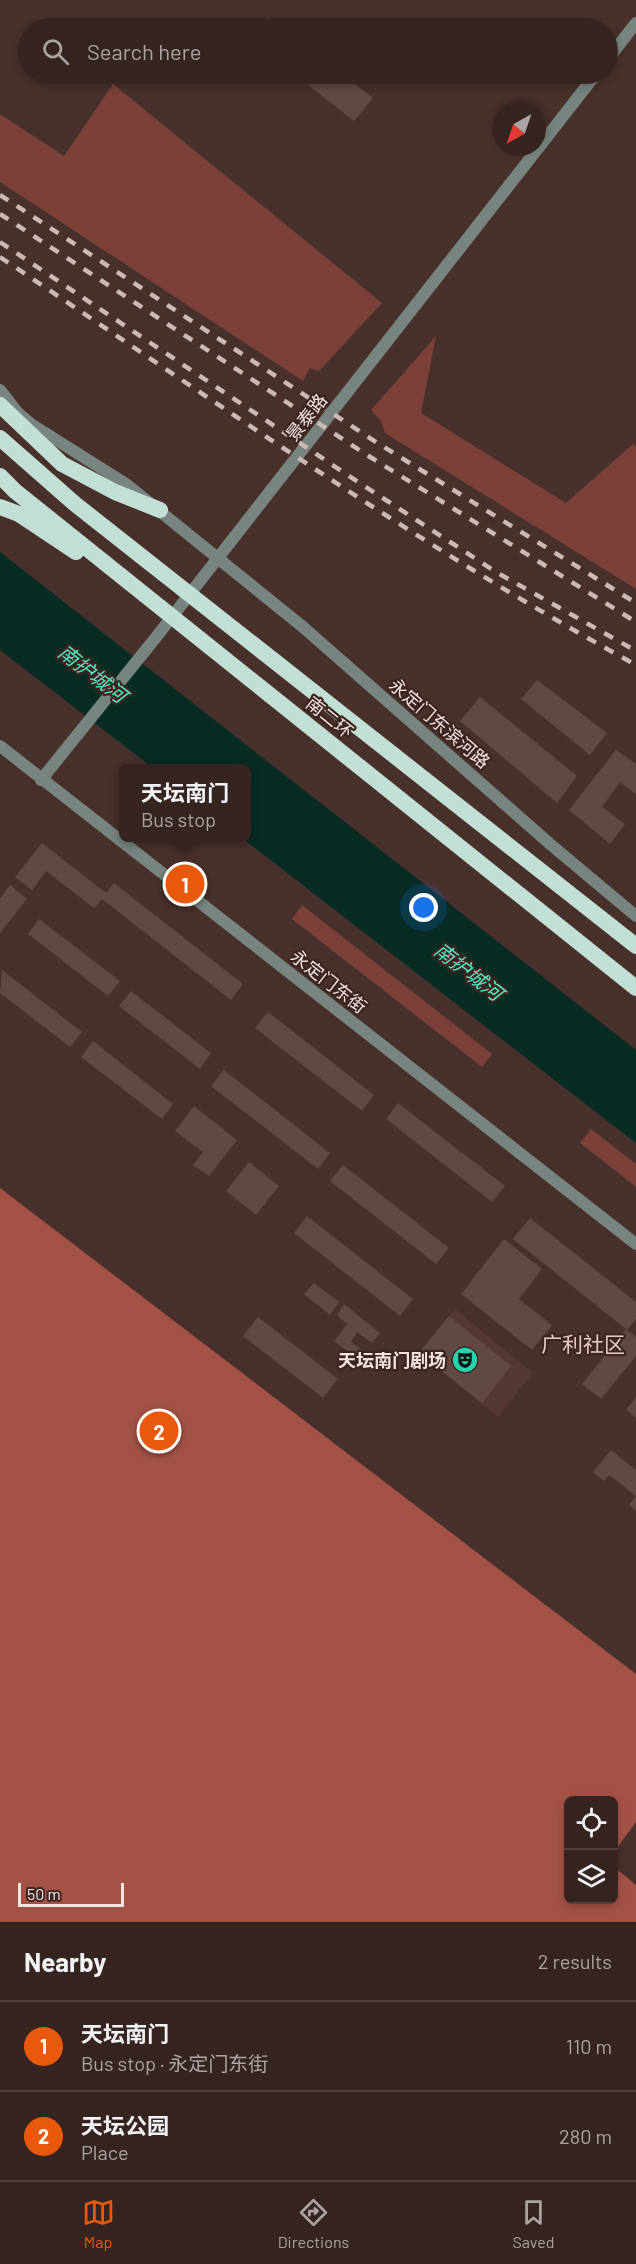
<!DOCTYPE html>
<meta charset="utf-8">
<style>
body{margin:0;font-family:Barlow,"Noto Sans SC",sans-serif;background:#41302e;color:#f1f3f6}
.controls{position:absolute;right:18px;bottom:18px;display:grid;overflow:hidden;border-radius:9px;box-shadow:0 3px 9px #0003}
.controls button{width:54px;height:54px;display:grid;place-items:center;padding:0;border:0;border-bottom:2px solid #50413f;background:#362421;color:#f1f3f6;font:30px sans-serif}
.compass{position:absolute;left:492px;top:102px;width:54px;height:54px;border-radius:50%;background:#362421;box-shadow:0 3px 9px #0003;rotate:220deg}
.scale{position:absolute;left:18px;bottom:15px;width:106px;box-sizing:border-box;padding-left:6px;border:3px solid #f3e4e1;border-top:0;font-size:16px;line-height:21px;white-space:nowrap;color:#f3e4e1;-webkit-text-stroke:4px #3d2622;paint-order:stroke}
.you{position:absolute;left:424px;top:908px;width:21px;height:21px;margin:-15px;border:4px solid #fff;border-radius:50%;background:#1a73e8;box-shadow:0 0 0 9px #1a73e833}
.badge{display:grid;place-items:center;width:39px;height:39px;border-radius:50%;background:#ea580c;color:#fff;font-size:20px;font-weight:700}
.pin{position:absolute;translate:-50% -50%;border:3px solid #fff;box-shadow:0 2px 6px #0006}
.popup{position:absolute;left:119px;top:764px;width:132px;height:78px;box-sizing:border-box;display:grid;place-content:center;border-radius:9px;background:#362421;filter:drop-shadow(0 2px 4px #0005);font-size:20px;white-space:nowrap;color:#aaa4a5}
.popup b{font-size:22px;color:#f1f3f6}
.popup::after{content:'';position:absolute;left:50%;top:100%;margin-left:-12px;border:12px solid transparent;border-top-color:#362421}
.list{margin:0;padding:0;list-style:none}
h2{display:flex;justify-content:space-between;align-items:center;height:78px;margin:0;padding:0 24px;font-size:26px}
h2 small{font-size:20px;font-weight:400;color:#aaa4a5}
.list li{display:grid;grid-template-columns:39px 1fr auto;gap:18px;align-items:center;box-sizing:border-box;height:90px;padding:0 24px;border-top:2px solid #50413f}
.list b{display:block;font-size:22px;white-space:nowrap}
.list p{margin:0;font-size:20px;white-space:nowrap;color:#aaa4a5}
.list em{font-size:20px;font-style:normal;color:#aaa4a5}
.icon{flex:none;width:33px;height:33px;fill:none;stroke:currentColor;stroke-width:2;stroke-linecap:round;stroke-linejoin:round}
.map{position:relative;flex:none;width:636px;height:1922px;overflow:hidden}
.search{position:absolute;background:#362421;box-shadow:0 3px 9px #0003;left:18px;right:18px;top:18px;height:66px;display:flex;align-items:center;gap:15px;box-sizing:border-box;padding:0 21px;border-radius:33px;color:#aaa4a5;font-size:22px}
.sheet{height:258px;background:#362421}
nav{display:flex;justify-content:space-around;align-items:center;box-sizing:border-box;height:84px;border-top:2px solid #50413f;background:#362421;font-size:16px;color:#aaa4a5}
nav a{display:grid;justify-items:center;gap:3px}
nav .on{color:#ea580c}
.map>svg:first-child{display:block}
.built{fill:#563833}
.green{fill:#7b4138}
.forest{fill:#a55246}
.water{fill:#072c24}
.building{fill:#614843}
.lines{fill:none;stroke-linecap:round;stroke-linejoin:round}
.tertiary{stroke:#77847f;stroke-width:12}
.trunk{stroke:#c2dfd6;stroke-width:16}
.rail{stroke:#cab9b5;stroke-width:4.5;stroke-dasharray:10 10;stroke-linecap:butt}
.labels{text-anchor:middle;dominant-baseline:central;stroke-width:4.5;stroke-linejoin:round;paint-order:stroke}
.street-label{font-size:18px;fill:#f3e4e1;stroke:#3d2622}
.poi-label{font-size:18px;font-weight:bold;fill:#f3e4e1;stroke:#3d2622;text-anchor:end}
.water-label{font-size:20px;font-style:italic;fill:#51eec8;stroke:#3d2622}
.quarter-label{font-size:21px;fill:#e8cac4;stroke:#3d2622}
</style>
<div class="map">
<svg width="636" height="1922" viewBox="0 0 636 1922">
<rect width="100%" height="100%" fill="#48302c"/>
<path class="built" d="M455,1309L533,1373L498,1417L419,1353Z"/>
<g class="green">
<path d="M113,84L382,303L319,371L310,368L303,381L0,182V114L64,156Z"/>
<path d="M436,336L421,413L566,503L633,444L636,447V589L385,433L381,421L371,410Z"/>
<path d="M302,905L492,1054L482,1067L292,919Z"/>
<path d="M591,1129L636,1164V1187L580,1143Z"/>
</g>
<path class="forest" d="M0,1188L636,1674V1822L614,1852V1800H568V1900H614V1867L636,1885V1922H0Z"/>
<path class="water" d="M0,552L636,1050V1143L242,838H246V768H153L0,650Z"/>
<g class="building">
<path d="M268,17L284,28H259Z"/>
<path d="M294,74H341L373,98L354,121Z"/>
<path d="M537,680L607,733L590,755L521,699Z"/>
<path d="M480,697L577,776L557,803L460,721Z"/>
<path d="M616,750L636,764V794L620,782L602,807L625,824L610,844L569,810Z"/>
<path d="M42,843L106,893L114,883L243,984L231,1000L102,899L94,908L46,871L32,890L15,877Z"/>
<path d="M10,885L27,899L0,933V898Z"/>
<path d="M39,919L120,981L108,996L28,934Z"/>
<path d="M2,970L82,1032L70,1047L0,993Z"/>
<path d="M131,991L211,1053L200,1069L119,1006Z"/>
<path d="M268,1012L374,1095L362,1111L255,1028Z"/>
<path d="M93,1041L173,1104L162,1119L81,1057Z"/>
<path d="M224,1070L330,1153L318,1169L211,1086Z"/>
<path d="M398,1103L505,1186L492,1202L386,1119Z"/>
<path d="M194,1106L237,1140L209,1176L193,1165L203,1152L175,1131Z"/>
<path d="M249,1162L279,1186L256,1215L226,1191Z"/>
<path d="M343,1165L449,1248L436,1264L330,1181Z"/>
<path d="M307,1216L413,1299L400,1316L294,1233Z"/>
<path d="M530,1218L636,1302V1319L627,1330L636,1337V1356L601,1399L582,1384L626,1329L513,1239Z"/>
<path d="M504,1239L542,1269L519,1299L552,1325L532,1350L461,1294Z"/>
<path d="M314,1283L339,1302L330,1315L304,1294Z"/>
<path d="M344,1304L380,1333L372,1343L357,1332L351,1342L368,1354L361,1362L334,1341L347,1324L337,1315Z"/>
<path d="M449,1316L511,1366L482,1403L419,1353Z"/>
<path d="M258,1317L338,1379L323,1398L243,1336Z"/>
<path d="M636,1397V1418L626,1410Z"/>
<path d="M611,1450L636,1470V1511L629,1505L636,1496L609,1475L604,1481L593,1472Z"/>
</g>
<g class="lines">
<g class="tertiary">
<path d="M608,59L636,23"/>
<path d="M0,390L17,412L31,424L126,484L303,627L550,844L636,916"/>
<path d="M0,746L636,1244"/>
<path d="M41,780L157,636L596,74"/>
</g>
<g class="trunk">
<path d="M0,405L62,464L115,492L160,510"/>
<path d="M0,438L75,504L636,946"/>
<path d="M0,476L15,491L636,988"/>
<path d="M0,507L19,514L76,552"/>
</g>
<g class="rail">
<path d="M0,195L379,444L636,603"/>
<path d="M0,214L367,455L636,622"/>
<path d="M0,242L346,474L496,572L636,651"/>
<path d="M0,257C209,397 415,544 636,665"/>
</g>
</g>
<defs>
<g id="theatre-disc" transform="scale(1.35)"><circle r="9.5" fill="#22d5af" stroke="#3d2622"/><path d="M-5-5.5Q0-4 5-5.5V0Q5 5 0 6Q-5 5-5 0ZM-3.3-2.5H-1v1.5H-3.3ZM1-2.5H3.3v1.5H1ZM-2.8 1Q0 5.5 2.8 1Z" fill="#111"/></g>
</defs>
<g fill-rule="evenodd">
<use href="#theatre-disc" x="465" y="1360"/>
</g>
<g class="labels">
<g class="street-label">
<text transform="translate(306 417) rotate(-52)">景泰路</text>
<text transform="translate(330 717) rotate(39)">南二环</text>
<text transform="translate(440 723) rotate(41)">永定门东滨河路</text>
<text transform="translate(329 981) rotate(38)">永定门东街</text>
</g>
<g class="poi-label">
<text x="446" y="1360">天坛南门剧场</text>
</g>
<g class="water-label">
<text transform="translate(93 673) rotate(38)">南护城河</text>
<text transform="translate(469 971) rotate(38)">南护城河</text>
</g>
<g class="quarter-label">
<text x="583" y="1343">广利社区</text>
</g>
</g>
</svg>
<div class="controls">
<button><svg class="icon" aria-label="locate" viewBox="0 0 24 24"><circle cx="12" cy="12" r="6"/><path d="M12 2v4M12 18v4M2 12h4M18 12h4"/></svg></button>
<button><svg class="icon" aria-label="layers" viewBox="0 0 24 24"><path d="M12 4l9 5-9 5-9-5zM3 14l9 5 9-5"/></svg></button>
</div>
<svg class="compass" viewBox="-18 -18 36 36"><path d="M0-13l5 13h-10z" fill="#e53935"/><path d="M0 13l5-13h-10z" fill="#aaa4a5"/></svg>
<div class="scale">50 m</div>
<div class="you"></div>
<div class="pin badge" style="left:185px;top:884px">1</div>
<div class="popup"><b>天坛南门</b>Bus stop</div>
<div class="pin badge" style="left:159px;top:1431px">2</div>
<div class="search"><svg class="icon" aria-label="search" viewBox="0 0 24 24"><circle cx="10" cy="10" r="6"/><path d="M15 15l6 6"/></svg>Search here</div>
</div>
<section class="sheet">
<h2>Nearby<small>2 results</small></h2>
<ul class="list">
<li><span class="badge">1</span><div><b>天坛南门</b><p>Bus stop · 永定门东街</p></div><em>110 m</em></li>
<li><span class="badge">2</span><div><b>天坛公园</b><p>Place</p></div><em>280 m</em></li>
</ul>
</section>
<nav>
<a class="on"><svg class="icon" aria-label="map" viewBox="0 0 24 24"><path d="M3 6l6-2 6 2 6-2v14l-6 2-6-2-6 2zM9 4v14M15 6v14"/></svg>Map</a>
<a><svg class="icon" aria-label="directions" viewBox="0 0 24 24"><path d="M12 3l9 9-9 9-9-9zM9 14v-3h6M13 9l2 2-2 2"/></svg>Directions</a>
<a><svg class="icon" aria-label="saved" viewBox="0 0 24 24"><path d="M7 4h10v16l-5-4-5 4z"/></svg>Saved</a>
</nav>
